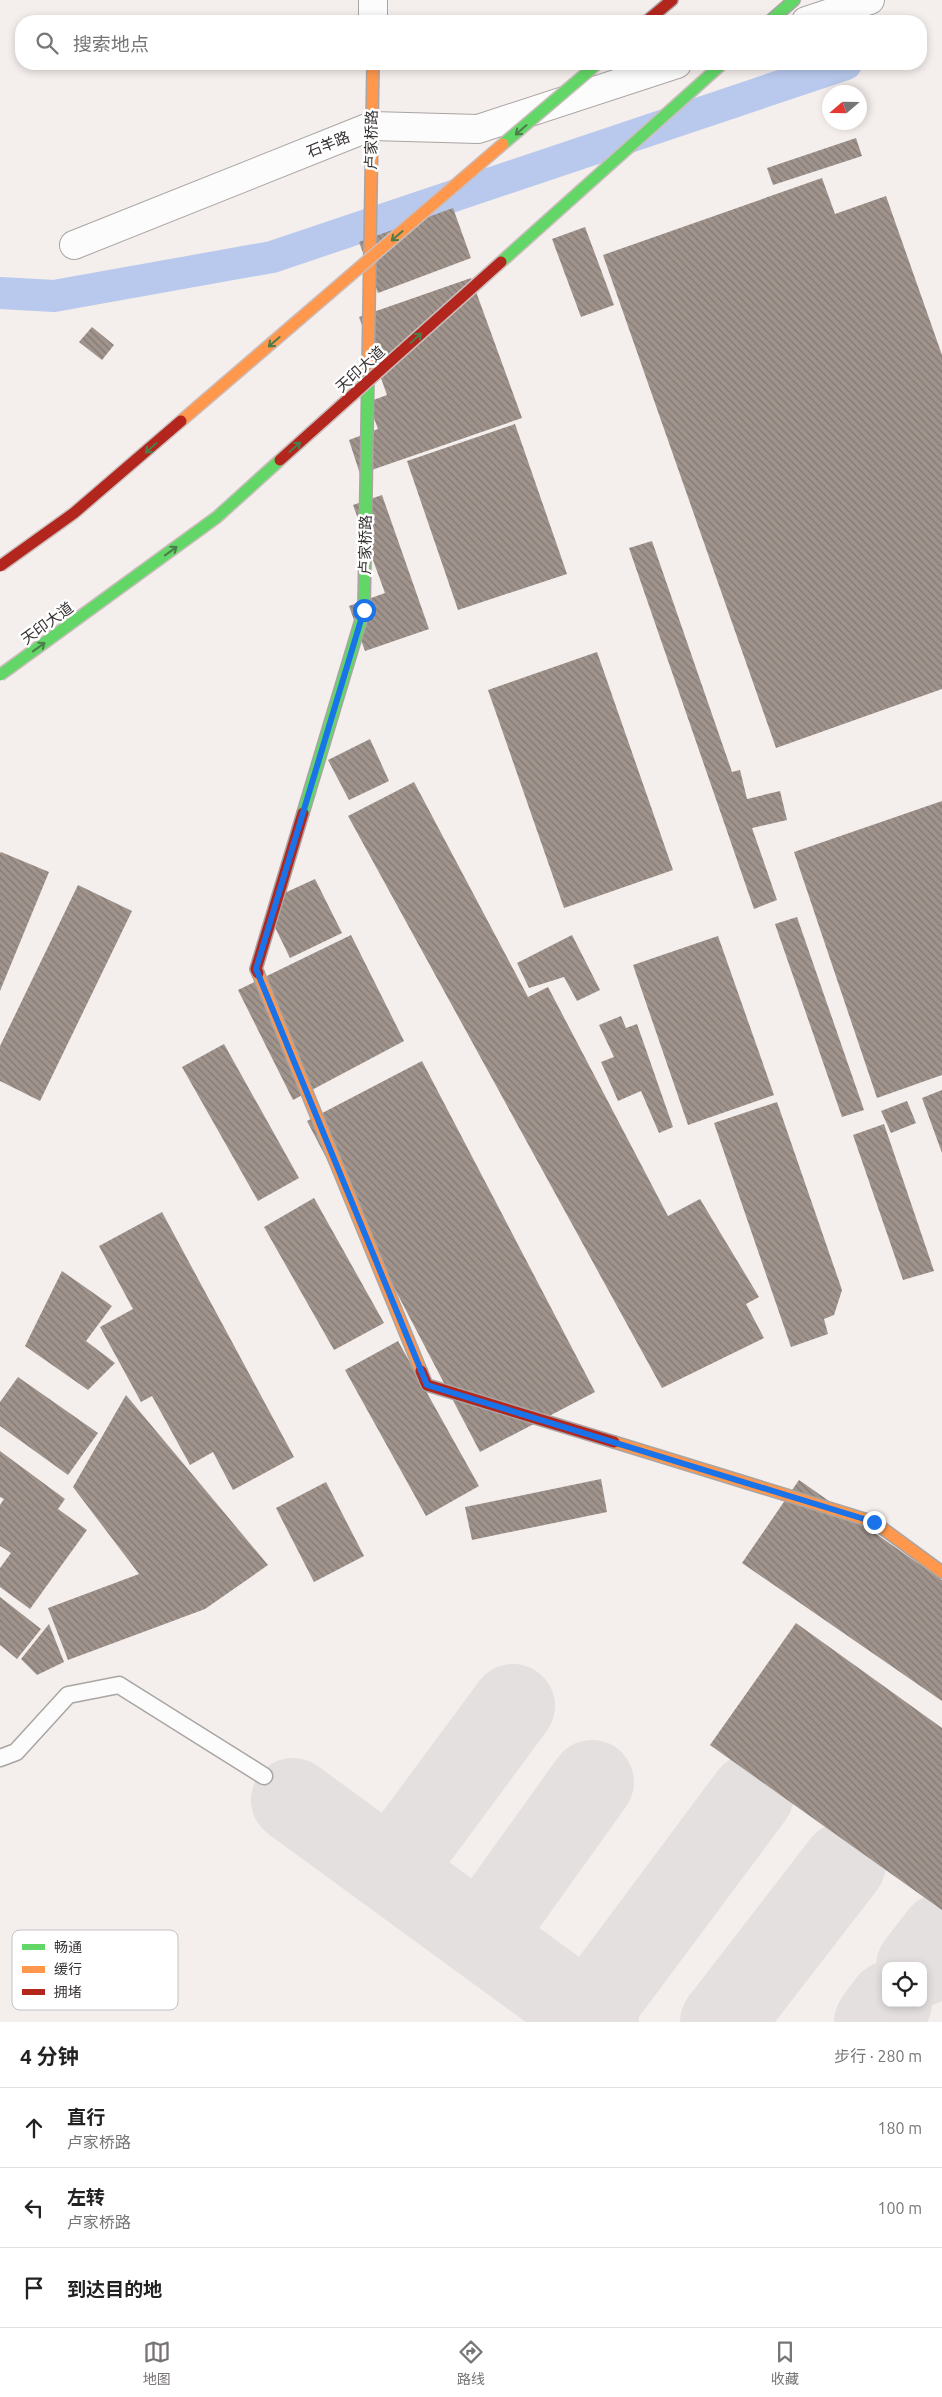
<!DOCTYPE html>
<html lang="zh">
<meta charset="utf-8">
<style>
body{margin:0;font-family:Ubuntu,"Noto Sans SC",sans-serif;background:#f2f2f2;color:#222}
.controls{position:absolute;right:15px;bottom:15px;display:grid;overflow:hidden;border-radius:10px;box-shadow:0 2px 8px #0003}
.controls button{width:45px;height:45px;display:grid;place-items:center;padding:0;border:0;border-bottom:1px solid #e0e0e0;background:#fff;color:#222;font:25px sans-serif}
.compass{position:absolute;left:822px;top:85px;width:45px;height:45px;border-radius:50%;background:#fff;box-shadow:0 2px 8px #0003;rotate:250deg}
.stop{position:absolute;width:15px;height:15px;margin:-11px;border:4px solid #1a73e8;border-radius:50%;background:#fff}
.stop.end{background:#1a73e8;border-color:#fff;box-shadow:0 1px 5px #0008}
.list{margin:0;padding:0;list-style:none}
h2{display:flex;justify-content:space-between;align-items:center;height:65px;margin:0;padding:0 20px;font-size:21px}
h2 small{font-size:16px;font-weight:400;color:#767676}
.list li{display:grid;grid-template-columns:32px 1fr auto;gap:15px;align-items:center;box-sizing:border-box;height:80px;padding:0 20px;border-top:1px solid #e0e0e0}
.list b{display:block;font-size:19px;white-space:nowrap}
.list p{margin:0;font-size:16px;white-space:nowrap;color:#767676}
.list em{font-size:16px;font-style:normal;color:#767676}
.icon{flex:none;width:28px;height:28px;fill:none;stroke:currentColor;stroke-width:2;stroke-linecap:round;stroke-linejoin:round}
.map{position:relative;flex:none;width:942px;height:2022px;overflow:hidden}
.search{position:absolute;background:#fff;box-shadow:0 2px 8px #0003;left:15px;right:15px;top:15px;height:55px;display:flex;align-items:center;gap:12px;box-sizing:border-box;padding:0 18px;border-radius:20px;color:#767676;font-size:19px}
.sheet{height:305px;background:#fff}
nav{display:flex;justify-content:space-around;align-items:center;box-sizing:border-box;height:70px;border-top:1px solid #e0e0e0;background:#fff;font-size:14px;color:#767676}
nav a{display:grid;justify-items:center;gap:2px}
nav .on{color:#797473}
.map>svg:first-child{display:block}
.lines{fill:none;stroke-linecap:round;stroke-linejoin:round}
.canal{stroke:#b8c9ed;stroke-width:32}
.taxiway{stroke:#e4e0df;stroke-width:84}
.building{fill:url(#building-back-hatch)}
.lane-casing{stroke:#a9a5a3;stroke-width:19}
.street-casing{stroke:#a9a5a3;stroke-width:30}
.fast-casing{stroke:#a9a5a3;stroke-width:14}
.slow-casing{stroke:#a9a5a3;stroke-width:14}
.jam-casing{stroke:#a9a5a3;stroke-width:14}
.lane{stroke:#fdfcfc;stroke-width:16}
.street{stroke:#fdfcfc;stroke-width:28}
.fast{stroke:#63d668;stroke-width:11}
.slow{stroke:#ff974d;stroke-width:11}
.jam{stroke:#b3261e;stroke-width:11}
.fast-bridge-casing{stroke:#cabdbc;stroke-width:14;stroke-linecap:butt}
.slow-bridge-casing{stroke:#cabdbc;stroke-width:14;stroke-linecap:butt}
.jam-bridge-casing{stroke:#cabdbc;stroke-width:14;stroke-linecap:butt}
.fast-bridge{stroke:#63d668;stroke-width:11}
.slow-bridge{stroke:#ff974d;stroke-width:11}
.jam-bridge{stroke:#b3261e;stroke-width:11}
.oneway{stroke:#4b7c4a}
.route{stroke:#1a73e8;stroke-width:6}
.labels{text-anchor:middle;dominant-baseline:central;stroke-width:5;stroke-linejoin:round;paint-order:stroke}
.street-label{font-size:15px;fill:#373332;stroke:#fff}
.key{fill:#fff;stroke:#c3c2c2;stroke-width:1}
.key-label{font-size:14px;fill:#373332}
</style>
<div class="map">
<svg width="942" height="2022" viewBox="0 0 942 2022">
<defs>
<pattern id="building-back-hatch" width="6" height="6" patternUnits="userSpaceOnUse" patternTransform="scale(1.25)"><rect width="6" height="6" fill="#a0948d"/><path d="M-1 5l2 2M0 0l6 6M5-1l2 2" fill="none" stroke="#837974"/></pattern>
</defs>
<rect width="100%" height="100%" fill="#f4eeec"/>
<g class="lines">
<path class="canal" d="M0,293L54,296L272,257L846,64"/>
<g class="taxiway">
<path d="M293,1800L597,2022"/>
<path d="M391,1871L513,1706"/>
<path d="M481,1937L592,1782"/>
<path d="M918,1966L942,1935"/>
<path d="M588,2015L752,1795"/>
<path d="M722,2022L844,1864"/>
<path d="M876,2022L890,2003"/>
</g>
</g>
<g class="building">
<path d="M856,138L862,156L773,185L767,168Z"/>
<path d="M822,178L835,214L886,196L942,355V689L776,748L603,255Z"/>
<path d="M453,208L471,258L378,293L359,242Z"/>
<path d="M585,227L614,305L581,317L552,239Z"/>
<path d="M471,278L522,418L360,474L349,440L378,429L368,402L387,395L359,317Z"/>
<path d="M92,327L114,345L102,360L79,342Z"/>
<path d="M515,424L567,574L458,610L407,461Z"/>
<path d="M382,495L429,629L365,651L349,606L385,593L353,505Z"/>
<path d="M652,541L732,772L740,770L747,799L780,791L787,820L752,828L777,900L754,909L629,548Z"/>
<path d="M597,652L673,870L564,908L488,690Z"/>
<path d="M370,739L389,781L349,800L328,760Z"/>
<path d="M414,782L528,997L548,987L668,1216L700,1199L759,1297L746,1304L764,1338L662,1388L348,816Z"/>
<path d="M942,801V1075L877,1098L794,852Z"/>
<path d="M1,852L49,872L0,991V853Z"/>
<path d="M315,879L342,933L290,958L269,915L278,896Z"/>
<path d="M78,885L132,911L40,1101L0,1081V1046Z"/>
<path d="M797,917L864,1110L842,1117L775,924Z"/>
<path d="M351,935L404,1041L293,1100L238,990Z"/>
<path d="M572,935L600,990L577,1001L564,977L529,988L517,963Z"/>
<path d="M718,936L774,1095L688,1125L633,965Z"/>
<path d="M621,1016L626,1028L637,1024L673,1127L659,1133L641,1091L618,1101L601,1062L614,1057L599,1025Z"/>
<path d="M224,1044L299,1178L258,1201L182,1067Z"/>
<path d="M422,1061L595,1392L480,1452L307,1121Z"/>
<path d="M942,1090V1153L922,1098Z"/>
<path d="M907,1101L916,1123L891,1133L881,1111Z"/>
<path d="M777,1102L842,1290L834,1315L824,1319L828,1334L791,1347L714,1123Z"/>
<path d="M884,1124L934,1271L903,1280L853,1135Z"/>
<path d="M314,1198L384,1323L334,1350L264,1227Z"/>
<path d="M162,1212L294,1457L233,1490L213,1452L190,1465L152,1396L141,1402L100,1327L133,1309L99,1246Z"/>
<path d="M62,1271L112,1306L86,1341L115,1363L88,1390L25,1346Z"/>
<path d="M398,1341L479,1486L426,1516L345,1370Z"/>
<path d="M18,1377L98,1433L68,1475L0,1426V1402Z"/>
<path d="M126,1395L268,1565L205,1609L68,1660L48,1608L139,1574L73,1487Z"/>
<path d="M0,1451L65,1499L58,1509L87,1530L30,1609L0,1587V1568L11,1553L0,1546V1505L4,1499L0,1497Z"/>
<path d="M601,1479L607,1512L472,1540L465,1507Z"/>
<path d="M799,1480L942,1580V1701L742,1563Z"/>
<path d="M326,1482L364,1556L314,1582L276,1508Z"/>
<path d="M0,1597L41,1629L17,1659L0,1645Z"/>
<path d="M796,1623L942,1728V1910L710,1745Z"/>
<path d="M49,1624L64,1662L37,1675L21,1659Z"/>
</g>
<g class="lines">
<g class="lane-casing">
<path id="lane" d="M0,1758L16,1752L68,1695L119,1685L264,1776"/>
</g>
<g class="street-casing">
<g id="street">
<path d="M373,0V21"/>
<path d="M806,21L870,0"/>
<path d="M74,245L372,126L478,129L677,64"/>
</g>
</g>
<g class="fast-casing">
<g id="fast">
<path d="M770,21L794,0"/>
<path d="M303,813L364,610L368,370"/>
</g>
</g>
<g class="slow-casing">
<g id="slow">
<path d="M368,370L373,64"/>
<path d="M258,973L421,1371"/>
<path d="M614,1442L874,1522L942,1572"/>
</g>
</g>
<g class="jam-casing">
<g id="jam">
<path d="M647,21L672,0"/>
<path d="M258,973L256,969L303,813"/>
<path d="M421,1371L427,1385L614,1442"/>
</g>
</g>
<use href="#lane" class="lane"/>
<use href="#street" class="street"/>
<use href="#fast" class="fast"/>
<use href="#slow" class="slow"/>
<use href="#jam" class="jam"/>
<g class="fast-bridge-casing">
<g id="fast-bridge">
<path d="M503,144L597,64"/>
<path d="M501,262L722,64"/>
<path d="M0,675L217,517L280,460"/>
</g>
</g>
<g class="slow-bridge-casing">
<path id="slow-bridge" d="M181,421L503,144"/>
</g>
<g class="jam-bridge-casing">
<g id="jam-bridge">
<path d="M280,460L501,262"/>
<path d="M0,566L74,513L181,421"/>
</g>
</g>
<use href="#fast-bridge" class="fast-bridge"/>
<use href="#slow-bridge" class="slow-bridge"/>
<use href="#jam-bridge" class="jam-bridge"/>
</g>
<defs><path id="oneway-shaft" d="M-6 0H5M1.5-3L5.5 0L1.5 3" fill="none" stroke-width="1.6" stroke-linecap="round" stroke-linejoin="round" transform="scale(1.25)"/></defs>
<g class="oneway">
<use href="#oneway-shaft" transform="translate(521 130) rotate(139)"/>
<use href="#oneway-shaft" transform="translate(397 236) rotate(139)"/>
<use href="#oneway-shaft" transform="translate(416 338) rotate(-42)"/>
<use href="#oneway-shaft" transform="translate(274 342) rotate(139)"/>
<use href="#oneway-shaft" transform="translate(295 447) rotate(-42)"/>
<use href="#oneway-shaft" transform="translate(151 448) rotate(139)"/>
<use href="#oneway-shaft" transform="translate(171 551) rotate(-36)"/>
<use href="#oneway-shaft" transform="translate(39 647) rotate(-36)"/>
</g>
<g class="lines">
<path class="route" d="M364,610L256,969L427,1385L874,1522"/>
</g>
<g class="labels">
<g class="street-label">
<text transform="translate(371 140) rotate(-89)">卢家桥路</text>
<text transform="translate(328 144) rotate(-22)">石羊路</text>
<text transform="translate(360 369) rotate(-42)">天印大道</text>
<text transform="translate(365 545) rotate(-89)">卢家桥路</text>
<text transform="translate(47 623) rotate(-36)">天印大道</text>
</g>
</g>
<rect x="12" y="1930" width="166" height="80" rx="8" class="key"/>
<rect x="22" y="1944" width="23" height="6" fill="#63d668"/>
<rect x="22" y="1966" width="23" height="7" fill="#ff974d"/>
<rect x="22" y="1989" width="23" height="6" fill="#b3261e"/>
<g class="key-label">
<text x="54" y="1952">畅通</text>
<text x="54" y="1974">缓行</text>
<text x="54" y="1997">拥堵</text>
</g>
</svg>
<div class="controls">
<button><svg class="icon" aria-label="locate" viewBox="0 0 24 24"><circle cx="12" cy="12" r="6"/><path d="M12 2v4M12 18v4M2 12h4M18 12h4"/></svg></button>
</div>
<svg class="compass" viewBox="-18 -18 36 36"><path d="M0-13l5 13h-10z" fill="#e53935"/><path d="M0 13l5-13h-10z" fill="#767676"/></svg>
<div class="stop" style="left:364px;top:610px"></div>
<div class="stop end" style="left:874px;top:1522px"></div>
<div class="search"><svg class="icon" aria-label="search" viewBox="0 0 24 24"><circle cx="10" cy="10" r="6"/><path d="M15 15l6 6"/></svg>搜索地点</div>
</div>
<section class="sheet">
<h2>4 分钟<small>步行 · 280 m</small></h2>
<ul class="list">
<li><svg class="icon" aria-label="ahead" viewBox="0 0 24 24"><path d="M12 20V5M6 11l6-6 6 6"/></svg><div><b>直行</b><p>卢家桥路</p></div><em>180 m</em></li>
<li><svg class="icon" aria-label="left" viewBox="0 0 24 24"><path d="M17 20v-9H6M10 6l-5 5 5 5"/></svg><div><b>左转</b><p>卢家桥路</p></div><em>100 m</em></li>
<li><svg class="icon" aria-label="arrive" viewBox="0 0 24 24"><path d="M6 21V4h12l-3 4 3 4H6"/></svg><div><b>到达目的地</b></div></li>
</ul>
</section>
<nav>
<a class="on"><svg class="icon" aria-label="map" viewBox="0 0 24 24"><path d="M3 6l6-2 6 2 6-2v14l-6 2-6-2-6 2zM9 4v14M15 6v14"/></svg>地图</a>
<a><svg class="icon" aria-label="directions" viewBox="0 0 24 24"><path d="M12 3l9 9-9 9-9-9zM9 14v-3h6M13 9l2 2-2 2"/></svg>路线</a>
<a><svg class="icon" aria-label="saved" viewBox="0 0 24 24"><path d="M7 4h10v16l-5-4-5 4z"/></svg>收藏</a>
</nav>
